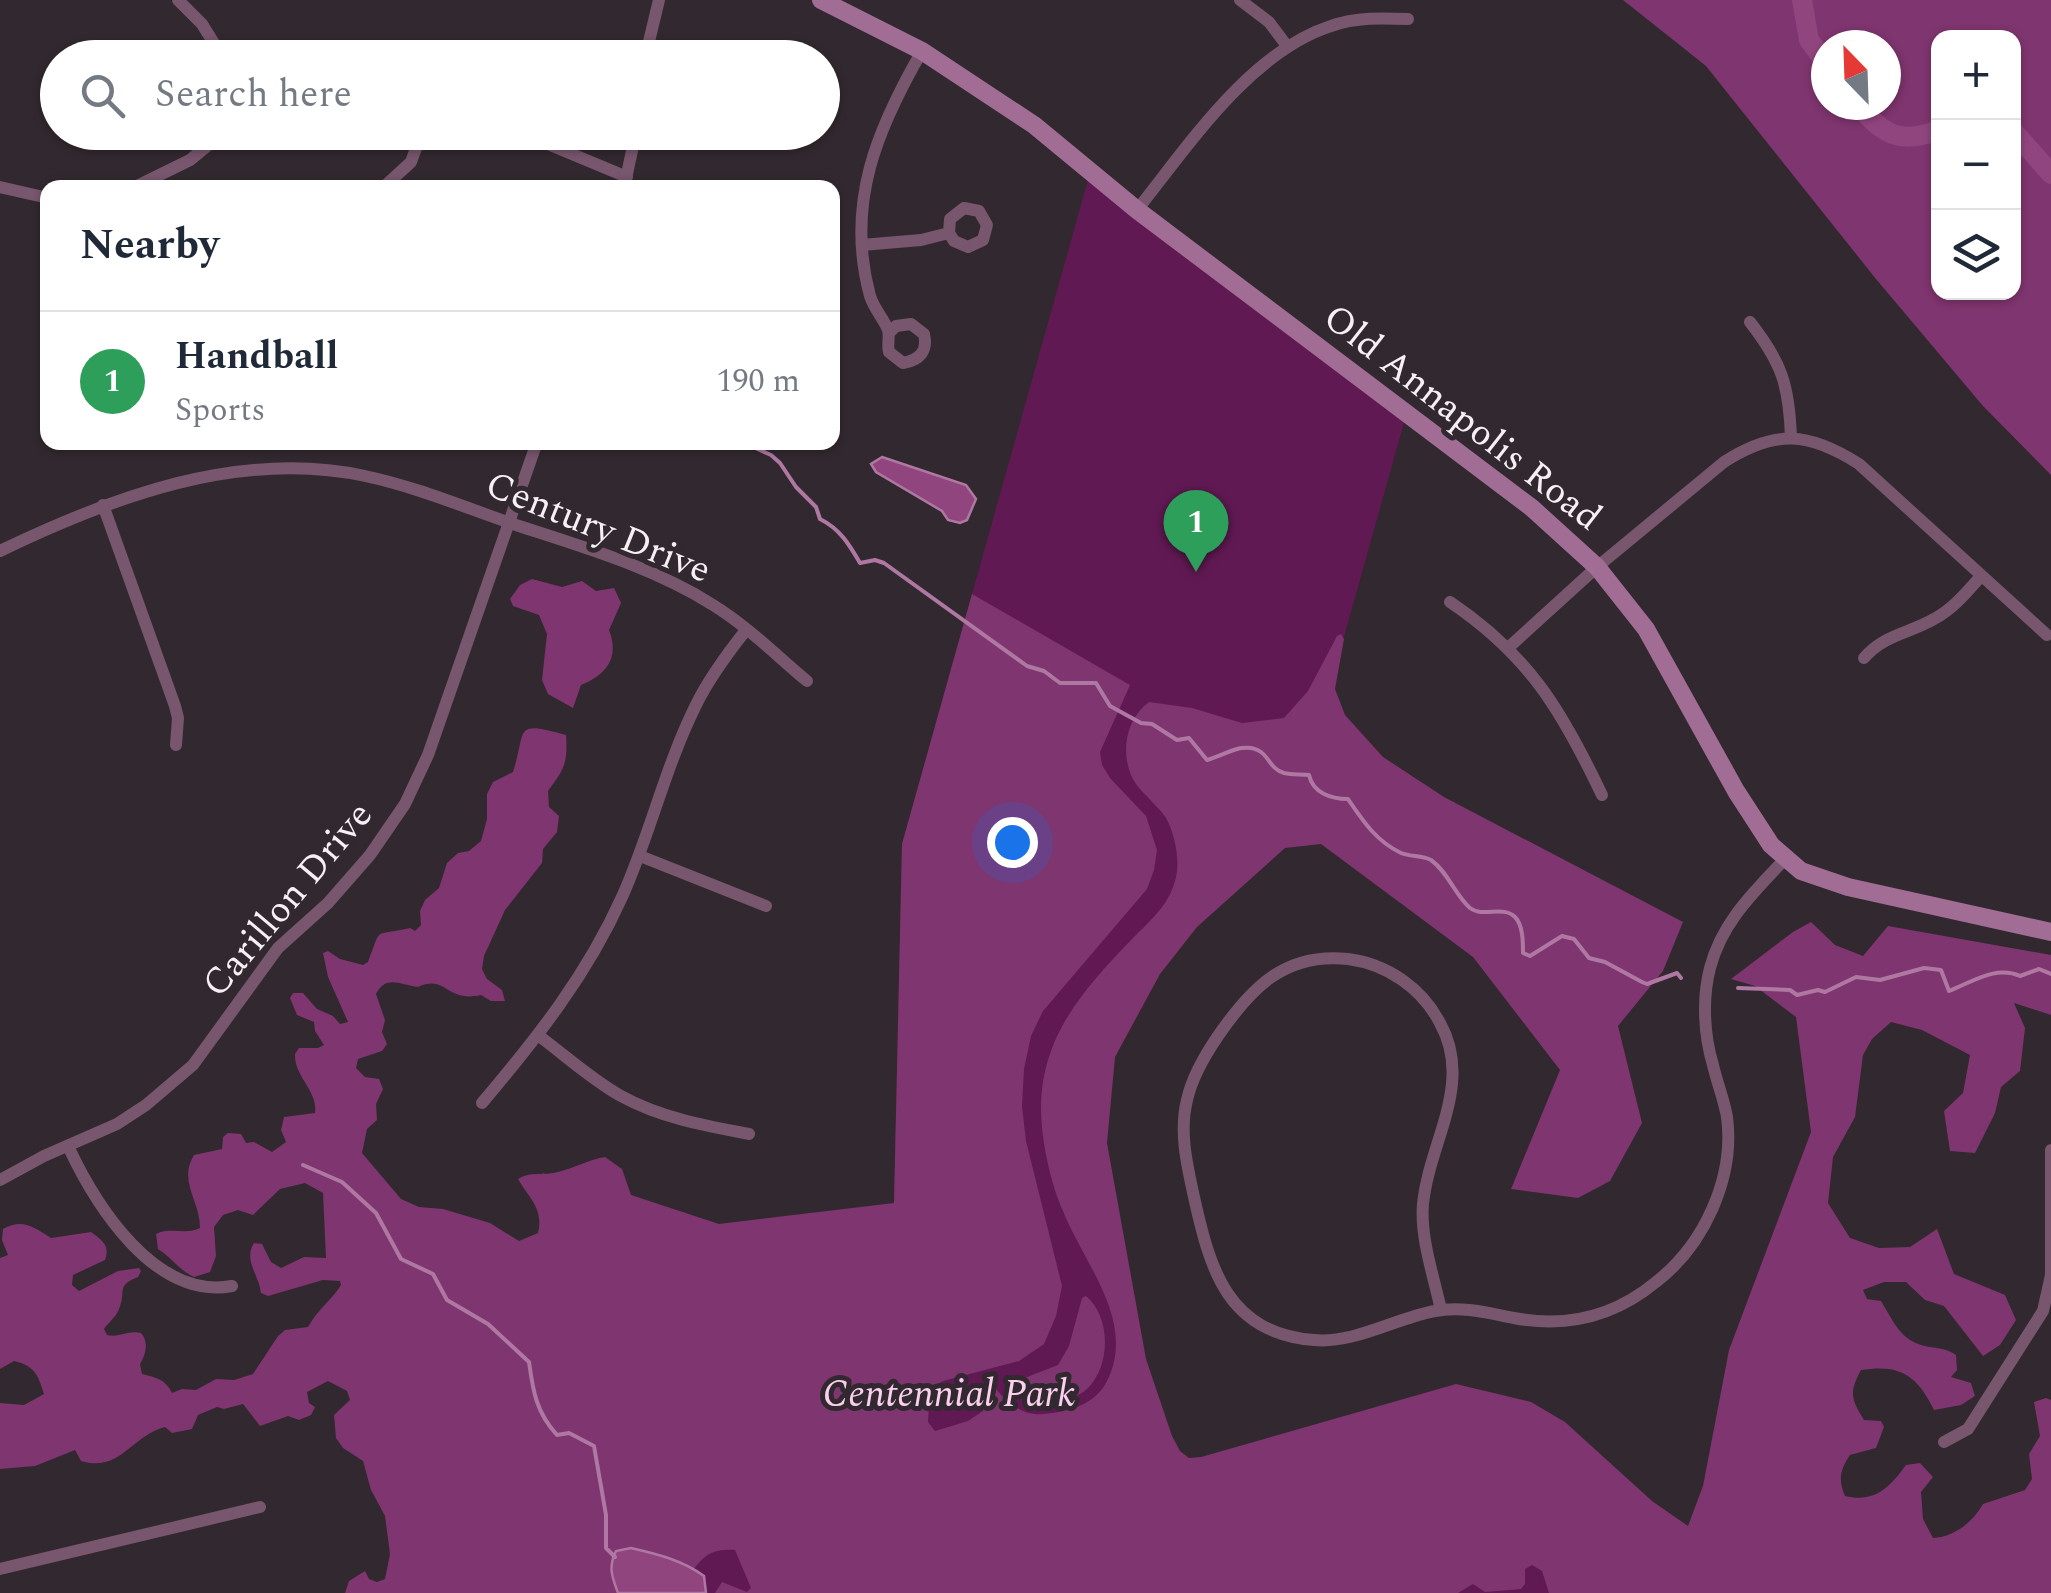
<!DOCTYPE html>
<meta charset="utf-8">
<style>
body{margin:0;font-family:Spectral,serif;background:#f2f2f3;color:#1f2937}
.controls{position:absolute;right:30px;top:30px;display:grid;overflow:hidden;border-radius:20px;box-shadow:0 2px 8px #0004}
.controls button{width:90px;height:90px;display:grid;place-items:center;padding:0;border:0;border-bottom:2px solid #e0e1e3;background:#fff;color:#1f2937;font:50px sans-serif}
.compass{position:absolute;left:1811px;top:30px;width:90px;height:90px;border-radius:50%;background:#fff;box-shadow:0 2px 8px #0004;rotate:337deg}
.you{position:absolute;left:1012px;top:842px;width:35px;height:35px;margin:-25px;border:8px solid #fff;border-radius:50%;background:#1a73e8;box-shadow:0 0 0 15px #1a73e833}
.badge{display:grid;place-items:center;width:65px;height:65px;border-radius:50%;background:#387376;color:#fff;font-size:32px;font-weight:700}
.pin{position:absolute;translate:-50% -82px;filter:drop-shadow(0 2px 5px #0008)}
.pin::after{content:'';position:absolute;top:52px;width:35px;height:30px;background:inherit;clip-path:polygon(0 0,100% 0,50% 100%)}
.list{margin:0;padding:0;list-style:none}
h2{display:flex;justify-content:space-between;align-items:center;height:130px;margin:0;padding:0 40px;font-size:42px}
h2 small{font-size:32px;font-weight:400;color:#747a83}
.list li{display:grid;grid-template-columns:65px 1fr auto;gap:30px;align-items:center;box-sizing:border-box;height:140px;padding:0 40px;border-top:2px solid #e0e1e3}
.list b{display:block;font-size:38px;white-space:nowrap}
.list p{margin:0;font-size:32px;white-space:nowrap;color:#747a83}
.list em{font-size:32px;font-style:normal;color:#747a83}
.icon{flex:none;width:55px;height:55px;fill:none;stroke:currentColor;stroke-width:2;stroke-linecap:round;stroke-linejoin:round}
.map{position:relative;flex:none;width:2051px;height:1593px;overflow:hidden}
.search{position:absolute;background:#fff;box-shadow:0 2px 8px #0004;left:40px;top:40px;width:800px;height:110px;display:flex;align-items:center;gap:25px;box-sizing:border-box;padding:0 35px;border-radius:55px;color:#747a83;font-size:38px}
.panel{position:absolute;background:#fff;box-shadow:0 2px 8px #0004;left:40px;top:180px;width:800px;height:270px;border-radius:20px}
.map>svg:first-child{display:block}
.green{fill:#611953}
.forest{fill:#7f356f;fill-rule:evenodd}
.water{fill:#91457f;stroke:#af78a2;stroke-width:2.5}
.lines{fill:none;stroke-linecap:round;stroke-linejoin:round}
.stream{stroke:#af78a2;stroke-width:4}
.river{stroke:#91457f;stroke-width:20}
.street{stroke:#78566e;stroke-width:12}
.secondary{stroke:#a26d94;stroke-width:18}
.labels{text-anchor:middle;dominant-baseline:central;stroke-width:10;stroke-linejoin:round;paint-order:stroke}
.street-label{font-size:38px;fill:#f6f0f4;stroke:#32282f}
.park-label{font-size:38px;font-style:italic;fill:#fbd0ee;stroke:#32282f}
</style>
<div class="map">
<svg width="2051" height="1593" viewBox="0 0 2051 1593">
<rect width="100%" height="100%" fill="#32282f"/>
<path class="green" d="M1088,180L1405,419L1314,744L1122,1021L1090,1125L1110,1202L1167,1468L1706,1567L2037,1593H473L401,1375L894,1203L902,844Z"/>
<g class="forest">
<path d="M1623,0H2051V475L1983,406L1876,279L1706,66ZM1938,38H2014V292H1938ZM1886,45V105H1826V45Z"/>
<path d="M532,579L562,587L582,581L596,591L614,588L621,603L609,630C620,658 606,675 581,685L573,708L548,694L542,680L547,634L539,615L513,606L510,599L520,585Z"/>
<path d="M972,594L1130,685L1100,752L1102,765L1110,778L1146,816L1157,850L1154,870L1147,889L1043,1011L1031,1036L1024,1069L1022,1106L1026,1141L1062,1286L1056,1316L1044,1344L1019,1361L943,1381L930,1389L928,1422L935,1431L968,1421L983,1411L988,1384L993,1385C1005,1401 1022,1416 1043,1414C1068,1412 1095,1405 1107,1381C1137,1322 1084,1264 1063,1211C1050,1182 1041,1139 1041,1107C1042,1034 1085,988 1133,938C1152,919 1170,904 1176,877C1180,860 1175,834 1166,818C1158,806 1145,796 1136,784C1119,759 1124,720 1149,702L1192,708L1242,723L1284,718L1308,691L1337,636L1341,634L1344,639L1335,689L1345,715L1383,757L1444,797L1683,922L1663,971L1618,1026L1642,1123L1610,1181L1578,1198L1511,1189L1560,1070L1473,957L1321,844L1285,848L1197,927L1160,974L1115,1057L1107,1143L1146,1359L1172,1436L1180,1451L1189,1458L1201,1457L1456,1384L1531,1402L1565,1422L1652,1501L1688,1526L1703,1486L1729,1350L1811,1132L1796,1017L1755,986L1731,979L1793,932L1811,922L1835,945L1863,956L1888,926L2051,955V1015L2014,1003L2025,1028L2020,1071L2001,1087L1995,1113L1975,1153L1950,1151L1944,1111L1963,1093L1970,1055L1922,1030L1891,1022L1872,1039L1863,1055L1855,1117L1833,1157L1828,1203L1850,1238L1879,1248L1910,1247L1937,1229L1954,1274L2005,1295L2016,1320L2000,1345L1983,1356L1944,1306L1925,1300L1906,1282H1884L1863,1290L1867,1299L1881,1301C1894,1322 1900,1340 1925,1346C1937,1349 1945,1347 1956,1355L1957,1370L1951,1377L1971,1383L1975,1396L1961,1405L1934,1410C1917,1375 1900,1364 1861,1370C1849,1392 1851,1399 1864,1420L1881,1421L1884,1427L1876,1448L1850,1455C1840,1470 1838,1479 1845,1496C1875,1503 1889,1488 1906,1465L1920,1463L1933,1477L1921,1492L1923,1519L1933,1538C1954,1537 1973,1522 1983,1504L2025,1490L2032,1479L2029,1454L2040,1436L2034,1402L2046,1398L2051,1400V1593H1549L1542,1571L1532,1565L1525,1569V1584L1521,1589L1485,1592L1473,1584L1458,1593H715L722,1582L747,1592L751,1588L735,1550C715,1549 706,1553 694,1569L658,1554L631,1548L611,1575L618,1593H345L349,1581L365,1571L369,1579L377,1582L385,1579L390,1554L385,1516L371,1490L363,1461L343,1448L336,1438L334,1415L350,1400L347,1391L328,1381L307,1392L309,1403L315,1407L311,1415L299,1420L288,1416L260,1426L243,1404L224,1409L217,1407L198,1415L192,1429L172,1433L165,1427C131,1436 120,1473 81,1461L75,1450L35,1466L0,1469V1403L24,1405L44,1394C38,1375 35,1366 14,1361L0,1369V1258L8,1255L2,1240L3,1229C22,1218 34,1227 51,1238L91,1232C103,1241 110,1245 105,1260L73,1275L72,1285L79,1291L118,1271L139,1268L141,1271L138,1277C115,1286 127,1291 119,1309C116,1317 108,1323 104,1329L107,1335C119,1338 128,1330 141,1333C149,1342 146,1354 140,1364L142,1374C156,1377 166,1380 172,1393L182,1389L196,1390L216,1379L234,1380L253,1374L278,1336L285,1330L308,1327C318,1309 331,1301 341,1285L340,1281L323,1280L268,1296L261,1293C259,1275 243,1260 254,1243L262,1244L271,1262L281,1268L304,1257L326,1258L323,1193L305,1183L280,1189L253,1215L238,1210L223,1215L214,1227L216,1256L210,1272L194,1277C179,1270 172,1258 158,1249L156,1234C170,1227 187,1235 200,1228C200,1200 178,1182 194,1155L222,1149L223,1137L228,1133L241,1134L246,1143L254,1142L272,1152L286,1142L281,1130L284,1117L315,1113C318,1090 294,1077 295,1054L299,1048H318L324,1045L315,1031L314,1022L297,1015L290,998L293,993H303L317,1009L333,1016L340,1024L348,1022L328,977L323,953L328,951L340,959L363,965L368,962C383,925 371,937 410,928L415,931L421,925L420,911L425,900L439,888L447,863L458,853L469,851L481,841L487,819V794L493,782L513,772C527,729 512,720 566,735C568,764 564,769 548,791L549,807L559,816L557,832L543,849L542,863L505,910L484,956L482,969L487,979L502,990L505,1001H491L481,995C445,1003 447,974 418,987C401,985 386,974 376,994L385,1020L382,1032L387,1044L382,1051L358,1059L356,1068L365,1077L379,1079L383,1089L376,1104L377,1120L367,1129L362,1153L401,1199L419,1207L443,1209L490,1223L519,1241L538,1233C544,1209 529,1198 518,1179C530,1171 544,1176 558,1172C574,1168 588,1160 605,1157L622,1169L631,1195L719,1224L894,1203L902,844Z"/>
<path d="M1086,1296C1111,1317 1111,1365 1088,1388C1077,1400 1044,1407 1029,1400C1021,1396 1019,1389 1017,1381L1058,1365L1069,1346L1082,1298Z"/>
</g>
<g class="water">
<path d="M882,457L966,485L976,499L967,520L960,523L948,520L942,511L876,472L871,464Z"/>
<path d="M631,1548C657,1554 682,1560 704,1576L706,1593H618C612,1577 608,1567 616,1551Z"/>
</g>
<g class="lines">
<g class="stream">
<path d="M742,442L771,455L780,463L796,487L816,507L820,519C840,529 849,544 860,563L875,560L884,563L1027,666L1044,671L1060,683H1096L1110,706L1141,723L1152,724L1177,740L1189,738L1207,760C1223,756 1245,740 1261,752C1270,759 1271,769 1284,773C1292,775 1300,774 1309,775C1313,793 1331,799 1348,799C1363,821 1376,841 1401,853C1411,857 1422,855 1431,860C1448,872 1455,895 1470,908C1483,918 1503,905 1515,917C1523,925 1523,942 1523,953L1530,956L1562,936L1574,939L1589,958L1605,962L1642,982L1647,984L1677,973L1681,978"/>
<path d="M1738,988L1790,990L1797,995L1818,990L1825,992L1856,977L1880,980L1924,968L1941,970L1949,991C1972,982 1996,965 2020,976L2039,969L2051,974"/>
<path d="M303,1165L342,1182L376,1213L401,1259L433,1274L447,1300L488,1324L529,1362C533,1391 536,1412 557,1435L569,1433L594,1446L606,1515V1548L615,1557"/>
</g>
<g class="river">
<path d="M1802,0L1809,40L1826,63"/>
<path d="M1858,105C1883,135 1901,145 1938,130"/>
<path d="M2014,132L2051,174"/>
</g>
<g class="street">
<path d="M178,0L202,24L223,58"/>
<path d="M1240,0L1269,22L1287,46"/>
<path d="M645,58L659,0"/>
<path d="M519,132L627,177"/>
<path d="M385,186L411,162L422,132"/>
<path d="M0,187L48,198"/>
<path d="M133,188L190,160L224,132"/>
<path d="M624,188L636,132"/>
<path d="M1137,210C1188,146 1250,52 1331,26C1356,17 1382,18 1408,19"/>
<path d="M862,245L921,240L949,233L950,219L964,208L979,211L987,225L983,240L968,247L954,241L949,233"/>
<path d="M1750,322C1782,363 1789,385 1791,437"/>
<path d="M890,332L896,326L911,324L924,334C928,351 920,360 903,363L889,352C887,345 890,336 888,330C884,319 874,309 870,296C845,204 877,129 922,51"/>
<path d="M103,505L175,706L178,718L176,745"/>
<path d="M0,551C112,497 239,449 365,476C417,487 466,508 516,525C583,547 653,567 713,605C747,626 776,655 807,681"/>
<path d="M1450,602C1529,655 1562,711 1602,795"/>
<path d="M1508,648L1597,567L1724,462C1775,429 1809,432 1859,464L2047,635"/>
<path d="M1864,658C1883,635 1910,633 1934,619C1953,609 1967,592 1981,576"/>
<path d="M640,856L766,906"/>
<path d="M539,1036C566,1056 592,1080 621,1096C661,1118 706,1126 749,1134"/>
<path d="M482,1103C537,1038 587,975 622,897C650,835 665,767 696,705C709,678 727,654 746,630"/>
<path d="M68,1146C96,1206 155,1300 232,1286"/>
<path d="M0,1180L44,1156L117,1124L146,1105L193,1065L278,948L328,903L370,855L405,804L428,755L537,442"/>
<path d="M1441,1310C1434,1277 1420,1238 1423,1204C1429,1142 1474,1084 1440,1023C1422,988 1387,964 1348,959C1285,952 1251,988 1218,1036C1205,1055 1192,1077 1187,1100C1179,1132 1187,1165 1194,1197C1210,1269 1227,1333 1314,1340C1354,1344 1396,1318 1435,1311C1462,1306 1488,1313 1514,1318C1567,1328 1615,1316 1656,1282C1704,1245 1735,1178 1727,1117C1724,1099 1717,1083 1713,1065C1704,1035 1702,999 1710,968C1722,922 1754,892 1785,859"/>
<path d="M1944,1442L1968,1429L2043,1311L2051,1275V1150"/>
<path d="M0,1569L260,1507"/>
</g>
<path class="secondary" d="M821,0L922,51L1034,125L1137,210L1532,508L1597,567L1646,629L1736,791L1771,845L1801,871L1848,887L2051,932"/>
</g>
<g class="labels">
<g class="street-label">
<text transform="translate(1462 418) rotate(38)">Old Annapolis Road</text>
<text transform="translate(598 528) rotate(22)">Century Drive</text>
<text transform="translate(288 900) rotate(-50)">Carillon Drive</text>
</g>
<g class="park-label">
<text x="949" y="1395">Centennial Park</text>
</g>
</g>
</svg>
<div class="controls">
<button>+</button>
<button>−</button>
<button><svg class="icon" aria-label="layers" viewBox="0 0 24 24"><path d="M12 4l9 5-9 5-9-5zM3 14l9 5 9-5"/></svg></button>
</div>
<svg class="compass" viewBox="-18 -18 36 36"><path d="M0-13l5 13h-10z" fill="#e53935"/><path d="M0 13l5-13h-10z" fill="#747a83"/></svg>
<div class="you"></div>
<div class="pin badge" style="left:1196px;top:572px;background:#2e9e5b">1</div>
<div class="search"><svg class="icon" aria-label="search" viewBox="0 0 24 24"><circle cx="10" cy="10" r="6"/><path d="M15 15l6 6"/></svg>Search here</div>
<section class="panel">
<h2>Nearby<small></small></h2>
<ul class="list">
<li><span class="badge" style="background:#2e9e5b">1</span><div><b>Handball</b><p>Sports</p></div><em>190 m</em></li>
</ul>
</section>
</div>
